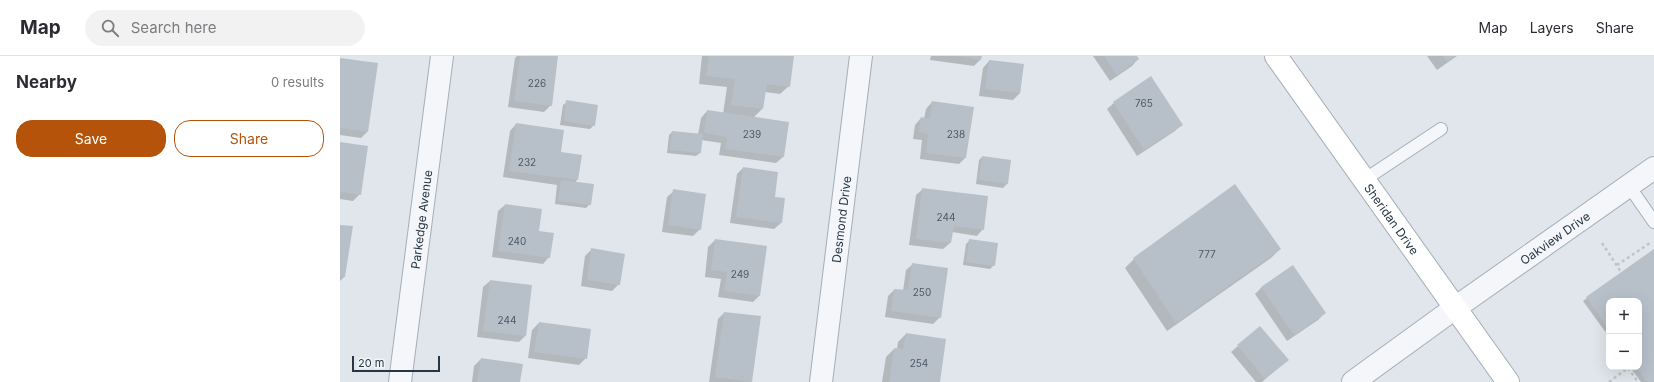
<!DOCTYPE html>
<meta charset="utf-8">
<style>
body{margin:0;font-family:Inter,sans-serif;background:#f2f2f3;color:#2b2b33}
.controls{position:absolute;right:12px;bottom:12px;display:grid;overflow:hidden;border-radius:8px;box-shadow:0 4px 16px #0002}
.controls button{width:36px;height:36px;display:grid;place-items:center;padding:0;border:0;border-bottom:1px solid #e1e1e2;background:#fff;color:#2b2b33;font:20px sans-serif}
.scale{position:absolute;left:12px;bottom:10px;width:88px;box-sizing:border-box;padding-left:4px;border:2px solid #273645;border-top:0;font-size:11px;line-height:14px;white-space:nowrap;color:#273645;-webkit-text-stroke:3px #f0f5f8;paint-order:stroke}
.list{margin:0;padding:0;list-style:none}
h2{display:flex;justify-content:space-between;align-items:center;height:52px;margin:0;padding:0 16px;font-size:17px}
h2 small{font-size:13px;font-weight:400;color:#7c7c81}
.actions{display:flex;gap:8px;padding:12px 16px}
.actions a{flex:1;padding:9px 0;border:1px solid #b45309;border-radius:16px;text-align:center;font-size:14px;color:#b45309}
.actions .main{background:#b45309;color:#fff}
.icon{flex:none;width:22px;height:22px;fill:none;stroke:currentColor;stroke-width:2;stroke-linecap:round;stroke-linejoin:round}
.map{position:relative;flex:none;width:1314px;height:326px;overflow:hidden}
header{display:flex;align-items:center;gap:24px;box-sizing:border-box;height:56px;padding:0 20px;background:#fff;border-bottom:1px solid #e1e1e2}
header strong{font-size:19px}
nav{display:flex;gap:22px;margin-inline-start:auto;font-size:14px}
.search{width:280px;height:36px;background:#f2f2f3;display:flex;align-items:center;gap:10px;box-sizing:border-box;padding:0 14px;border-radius:22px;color:#7c7c81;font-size:15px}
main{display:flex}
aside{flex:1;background:#fff}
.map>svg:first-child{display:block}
.shadow{fill:#0003}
.building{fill:#b7c0c9}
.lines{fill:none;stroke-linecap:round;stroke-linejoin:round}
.lane-casing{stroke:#a5aeb6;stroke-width:14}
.street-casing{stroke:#a5aeb6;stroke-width:24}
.secondary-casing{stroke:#a5aeb6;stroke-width:24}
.path{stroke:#bfc4ca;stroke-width:2.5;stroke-dasharray:3 3;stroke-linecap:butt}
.lane{stroke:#f4f6f9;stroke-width:12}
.street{stroke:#f4f6f9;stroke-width:22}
.secondary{stroke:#fff;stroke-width:22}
.labels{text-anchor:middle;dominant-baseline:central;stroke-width:3;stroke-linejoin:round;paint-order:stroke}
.number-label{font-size:10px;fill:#4b5866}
.street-label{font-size:12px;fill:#273645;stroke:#f0f5f8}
</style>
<header>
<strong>Map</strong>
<div class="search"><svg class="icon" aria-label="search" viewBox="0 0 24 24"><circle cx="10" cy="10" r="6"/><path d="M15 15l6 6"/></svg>Search here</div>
<nav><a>Map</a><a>Layers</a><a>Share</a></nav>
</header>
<main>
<aside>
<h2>Nearby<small>0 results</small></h2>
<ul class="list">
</ul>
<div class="actions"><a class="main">Save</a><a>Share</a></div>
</aside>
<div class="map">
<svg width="1314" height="326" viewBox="0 0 1314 326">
<rect width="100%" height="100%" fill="#e0e6eb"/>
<g class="shadow">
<path d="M177,0H217L211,49L204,56L168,51L175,2Z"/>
<path d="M362,0H453L449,30L440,38L425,36L422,53L413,62L448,67L443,101L436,107L379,99L381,87L361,84L360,97L356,100L327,97L329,79L332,76L358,79L361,62L367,55L383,58L387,31L359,28Z"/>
<path d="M591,0H641L640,4L634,10L590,4Z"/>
<path d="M753,0H796L798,3L792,10L770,25Z"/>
<path d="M1087,0H1117L1097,14Z"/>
<path d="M0,3L28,75L21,82L0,79Z"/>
<path d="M649,5L683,9L680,37L673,44L639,40L643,12Z"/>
<path d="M227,46L254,69L250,73L220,69L223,49Z"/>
<path d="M592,46L625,102L619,108L580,103L582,84L573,83L575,69L581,62L584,63L586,53Z"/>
<path d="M774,47L842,68L835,75L797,100L767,53Z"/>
<path d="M176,68L220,97L237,124L235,127L250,148L246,152L215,148L217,129L163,121L170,75Z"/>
<path d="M0,87L20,138L13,145L0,143Z"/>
<path d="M642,101L670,105L667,128L663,132L636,128L639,104Z"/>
<path d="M403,112L434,141L441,167L434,173L390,167L397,118Z"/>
<path d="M894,130L940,193L931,202L827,275L785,212L794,203Z"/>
<path d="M583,133L643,173L637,180L612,176L610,187L603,193L569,189L576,139Z"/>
<path d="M334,135L360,173L353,180L322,176L327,141Z"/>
<path d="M165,149L198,176L209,201L203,208L152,201L158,155Z"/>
<path d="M0,170L4,221L0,225Z"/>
<path d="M375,184L420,239L413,246L378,241L381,223L365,221L368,191Z"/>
<path d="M630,184L654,209L650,213L623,209L626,188Z"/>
<path d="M252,193L279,228L272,235L241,230L245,200Z"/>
<path d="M1314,194V326H1301L1290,311H1299V245H1269V281L1243,245Z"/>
<path d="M573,208L600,261L593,268L545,261L548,240L554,234L563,235L566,214Z"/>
<path d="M150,225L185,280L179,286L137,281L143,231Z"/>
<path d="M922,231L985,257L978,264L947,285L915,238Z"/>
<path d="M384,257L411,326H369L378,263Z"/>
<path d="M199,267L246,302L239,309L188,302L192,274Z"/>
<path d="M566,278L599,326H542L546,301L554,293H557L558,286Z"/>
<path d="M898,290L947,304L922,326H916L891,296Z"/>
<path d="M141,303L179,326H132L134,310Z"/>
</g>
<g class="building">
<path d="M180,0H218L212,50L174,45Z"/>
<path d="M369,0H454L450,31L427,28L423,53L391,49L395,23L366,20Z"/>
<path d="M619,0H642L641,4Z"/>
<path d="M764,0H797L799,3L777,19Z"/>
<path d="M1103,0H1115L1107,6Z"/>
<path d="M0,2L38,7L28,76L0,72Z"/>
<path d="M649,4L684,8L680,37L645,33Z"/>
<path d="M811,20L843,69L804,94L773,46Z"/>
<path d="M226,44L258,49L255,70L224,65Z"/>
<path d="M592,45L634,51L626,102L586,97L588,78L579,76L581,61L590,63Z"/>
<path d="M367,54L449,66L444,101L385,93L387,81L364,77Z"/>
<path d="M176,67L224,74L221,96L242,99L238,124L169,115Z"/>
<path d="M332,75L363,78L361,97L330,94Z"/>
<path d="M0,86L28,90L21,139L0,136Z"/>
<path d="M642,100L671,104L668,128L639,124Z"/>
<path d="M403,111L438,116L435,141L445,142L442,167L396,161Z"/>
<path d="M221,124L254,128L251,149L218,145Z"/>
<path d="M895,128L941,193L836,267L793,202Z"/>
<path d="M582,132L648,140L644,174L614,170L611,187L576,183Z"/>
<path d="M333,133L366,138L361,174L328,169Z"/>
<path d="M165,148L202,153L199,175L214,177L210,202L158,195Z"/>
<path d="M0,169L13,170L5,221H0Z"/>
<path d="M375,183L427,190L420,240L384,235L387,216L371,214Z"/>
<path d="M629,183L658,187L655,210L626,206Z"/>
<path d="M251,192L285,198L280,229L247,224Z"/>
<path d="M1314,193V326H1307L1296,311H1299V245H1269V273L1246,241Z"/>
<path d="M572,207L608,212L601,262L551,255L554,233L568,234Z"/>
<path d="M953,209L986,257L954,279L921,231Z"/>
<path d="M150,224L192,229L186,280L143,275Z"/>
<path d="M384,256L421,260L412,326L375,321Z"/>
<path d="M199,266L251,273L247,303L194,296Z"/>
<path d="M920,270L949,304L925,323L897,289Z"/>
<path d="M566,277L606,283L600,326H549L554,292L563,293Z"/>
<path d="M141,302L183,308L180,326H137Z"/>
</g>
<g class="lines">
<g class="lane-casing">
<g id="lane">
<path d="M1024,124L1101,73"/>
<path d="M1289,130L1314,166"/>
</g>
</g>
<g class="street-casing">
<g id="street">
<path id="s1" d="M60,326L102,0"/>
<path id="s2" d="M481,326L521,0"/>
<path id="s3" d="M1013,326L1115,252L1314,112"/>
</g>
</g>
<g class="secondary-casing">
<g id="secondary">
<path id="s4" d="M936,0L1168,326"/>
</g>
</g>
<g class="path">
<path d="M1262,187L1281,216"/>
<path d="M1277,209L1310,187"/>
<path d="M1288,312L1298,326"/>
<path d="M1269,326L1289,311"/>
</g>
<use href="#lane" class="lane"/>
<use href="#street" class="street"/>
<use href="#secondary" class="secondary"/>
</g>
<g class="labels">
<g class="number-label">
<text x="197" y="27">226</text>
<text x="804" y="47">765</text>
<text x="412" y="78">239</text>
<text x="616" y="78">238</text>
<text x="187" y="106">232</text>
<text x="606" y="161">244</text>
<text x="177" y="185">240</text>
<text x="867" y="198">777</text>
<text x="400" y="218">249</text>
<text x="582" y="236">250</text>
<text x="167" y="264">244</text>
<text x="579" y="307">254</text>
</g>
<g class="street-label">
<text stroke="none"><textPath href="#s1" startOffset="164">Parkedge Avenue</textPath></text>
<text stroke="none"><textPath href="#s2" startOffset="164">Desmond Drive</textPath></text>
<text stroke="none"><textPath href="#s4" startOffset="200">Sheridan Drive</textPath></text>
<text stroke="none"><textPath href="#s3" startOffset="248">Oakview Drive</textPath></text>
</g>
</g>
</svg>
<div class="controls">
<button>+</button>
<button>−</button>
</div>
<div class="scale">20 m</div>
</div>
</main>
